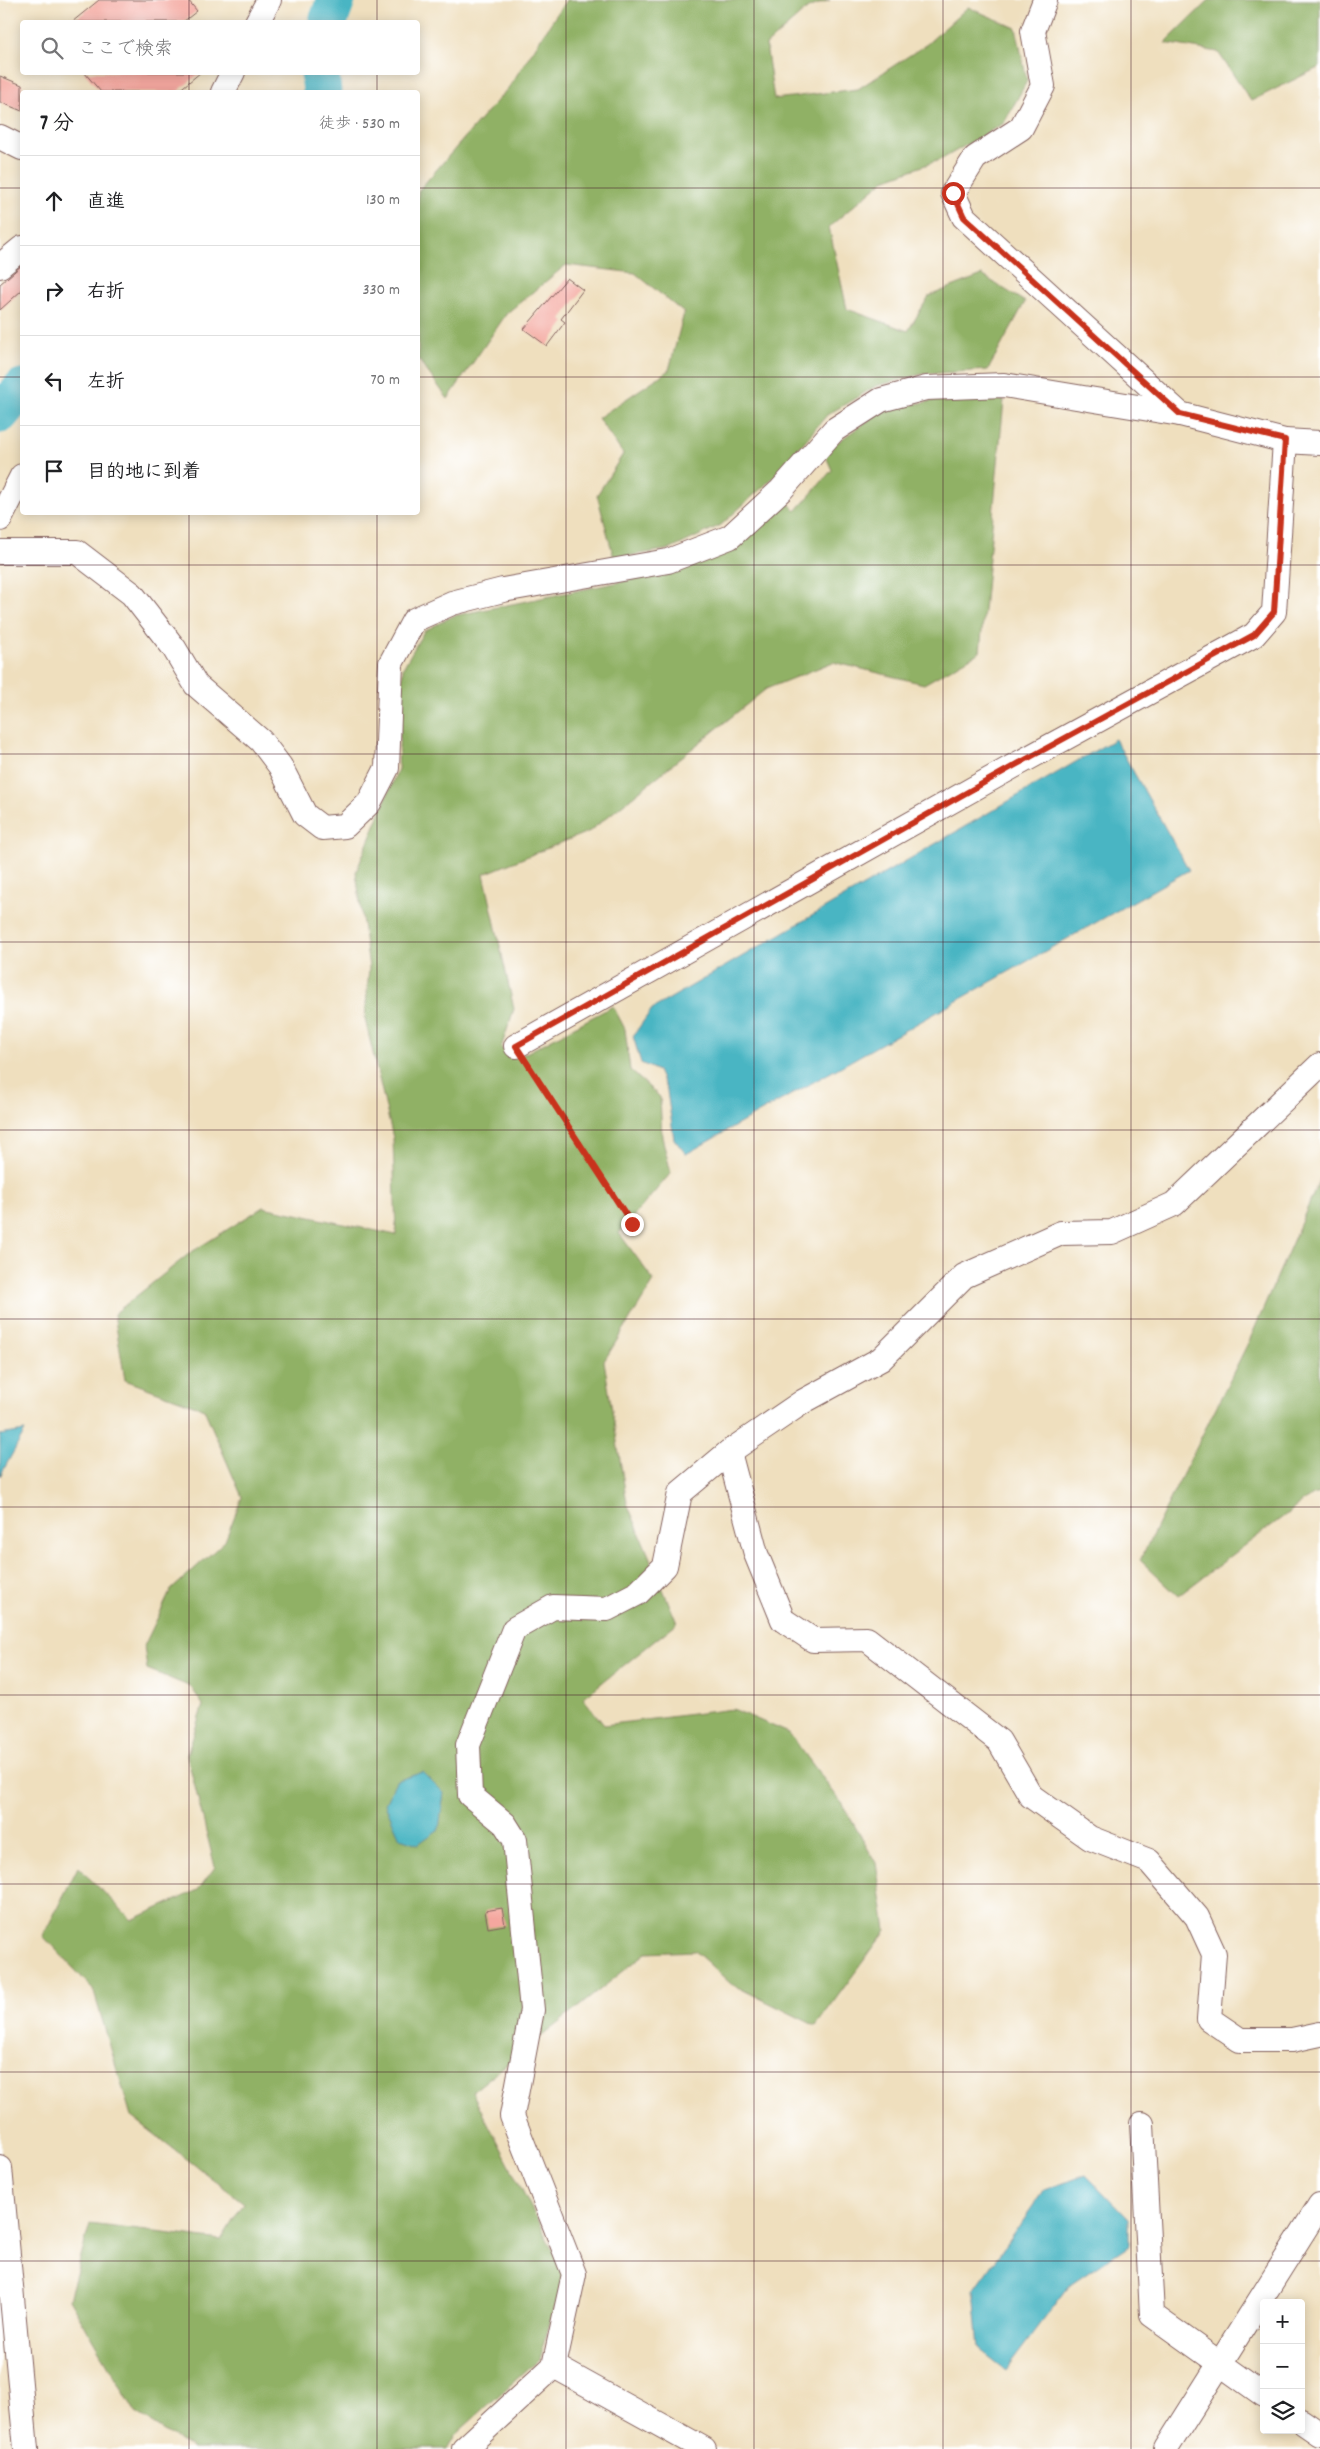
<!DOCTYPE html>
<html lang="ja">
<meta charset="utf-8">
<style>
body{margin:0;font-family:Dekko,"Klee One",sans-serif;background:#f2f2f2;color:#202124}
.controls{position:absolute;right:15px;bottom:15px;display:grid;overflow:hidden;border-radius:5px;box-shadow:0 2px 12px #0003}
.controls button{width:45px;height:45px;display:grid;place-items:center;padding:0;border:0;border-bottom:1px solid #e0e0e0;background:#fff;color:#202124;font:25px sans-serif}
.stop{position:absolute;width:15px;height:15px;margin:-11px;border:4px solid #c8321e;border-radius:50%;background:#fff}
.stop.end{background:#c8321e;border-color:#fff;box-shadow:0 1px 5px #0008}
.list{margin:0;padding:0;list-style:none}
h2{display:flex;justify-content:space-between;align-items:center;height:65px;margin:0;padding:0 20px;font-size:21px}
h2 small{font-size:16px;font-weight:400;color:#757577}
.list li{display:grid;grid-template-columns:32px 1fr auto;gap:15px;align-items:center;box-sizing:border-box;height:90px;padding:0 20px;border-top:1px solid #e0e0e0}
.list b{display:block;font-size:19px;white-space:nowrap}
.list em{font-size:16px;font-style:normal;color:#757577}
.icon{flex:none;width:28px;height:28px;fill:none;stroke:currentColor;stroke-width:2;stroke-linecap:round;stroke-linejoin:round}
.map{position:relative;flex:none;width:1320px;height:2449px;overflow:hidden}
.search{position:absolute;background:#fff;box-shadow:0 2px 12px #0003;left:20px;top:20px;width:400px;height:55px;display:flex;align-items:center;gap:12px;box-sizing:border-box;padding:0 18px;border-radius:5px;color:#757577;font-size:19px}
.panel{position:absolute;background:#fff;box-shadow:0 2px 12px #0003;left:20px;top:90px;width:400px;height:425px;border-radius:5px}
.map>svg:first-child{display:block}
.forest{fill:#90b165;stroke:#6d6848}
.water{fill:#48b5c3;stroke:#496a77}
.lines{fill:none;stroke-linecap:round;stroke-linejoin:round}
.river{stroke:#48b5c3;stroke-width:39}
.building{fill:#f4a79f}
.minor-casing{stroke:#84625e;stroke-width:26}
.path{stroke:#84625e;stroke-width:3;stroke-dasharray:1 4;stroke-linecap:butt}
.minor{stroke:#fff;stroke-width:24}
.route{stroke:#c8321e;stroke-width:6}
.grid{fill:none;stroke:#4a1f2b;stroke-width:1;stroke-opacity:0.55}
</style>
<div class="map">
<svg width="1320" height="2449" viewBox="0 0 1320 2449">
<rect width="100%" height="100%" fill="#fff"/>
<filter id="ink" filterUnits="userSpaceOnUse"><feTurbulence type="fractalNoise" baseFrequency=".02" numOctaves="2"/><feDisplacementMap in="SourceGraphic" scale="10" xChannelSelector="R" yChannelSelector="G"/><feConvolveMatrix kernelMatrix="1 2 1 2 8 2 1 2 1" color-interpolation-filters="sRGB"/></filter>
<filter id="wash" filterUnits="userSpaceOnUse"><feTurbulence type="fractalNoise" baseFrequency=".0096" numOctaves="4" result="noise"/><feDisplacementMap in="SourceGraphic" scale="20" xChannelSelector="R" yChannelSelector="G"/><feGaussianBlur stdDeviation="1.12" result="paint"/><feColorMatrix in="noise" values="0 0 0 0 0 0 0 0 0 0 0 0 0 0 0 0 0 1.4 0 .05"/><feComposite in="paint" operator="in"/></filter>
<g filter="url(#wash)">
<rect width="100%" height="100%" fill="#efdfbe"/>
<g class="forest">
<path d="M566,0H830L808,8L766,45L774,99L858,89L927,44L968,7L1016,28L1027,81L1004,123L942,159L884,180L829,227L847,309L908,331L929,296L982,275L1025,302L988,370L922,374L876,386L827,415L776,475L721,525L671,549L614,558L597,495L623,454L598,418L669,370L684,313L635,273L566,265L507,313L448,399L418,359V191L509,87Z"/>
<path d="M1209,0H1320V67L1251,101L1218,52L1165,43Z"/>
<path d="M1004,400L980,652L924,684L833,662L766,689L590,831L484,874L514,1009L501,1048L515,1059L613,1006L625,1029L630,1070L660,1097L662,1137L671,1173L619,1233L654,1281L604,1361L627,1503L677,1623L583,1698L604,1725L733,1709L789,1733L841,1802L876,1863L886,1930L816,2026L731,1984L695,1951L646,1953L472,2092L565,2274L539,2359L455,2435L447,2449H192L136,2413L69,2299L90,2224L221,2240L244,2203L131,2116L93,1989L43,1936L78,1867L132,1920L198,1890L215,1867L187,1755L203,1705L191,1687L147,1669L144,1646L171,1590L225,1541L242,1497L204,1409L125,1380L114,1314L190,1253L263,1207L396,1235L393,1138L365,1019L369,968L356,872L398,769L403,668L424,631L453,616L664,573L737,547L786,501L796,511L832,470L824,452L884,409L933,401Z"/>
<path d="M1320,1179V1493L1312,1495L1178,1596L1140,1560L1250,1339Z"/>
</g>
<g class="water">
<path d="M1115,739L1189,870L686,1154L674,1139L667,1091L658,1071L641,1063L633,1036L652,1009Z"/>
<path d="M25,1431L0,1476V1435Z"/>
<path d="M423,1772L444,1793L439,1829L418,1844L400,1838L385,1804L396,1781Z"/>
<path d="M1086,2175L1129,2219V2245L1070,2285L1006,2370L979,2349L974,2290L1044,2190Z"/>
</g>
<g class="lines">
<g class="river">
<path d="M328,22L336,0"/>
<path d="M320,72L322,92"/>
<path d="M0,414L22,388"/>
</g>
</g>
<g id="blocks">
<g class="building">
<path d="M99,0H188L197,11L183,22H72Z"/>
<path d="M84,72H201L177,92H101Z"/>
<path d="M0,76L22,85V111L0,102Z"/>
<path d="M22,265V290L0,310V284Z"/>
<path d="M567,278L583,290L561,319L565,322L547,346L524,329Z"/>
<path d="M502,1908L505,1925L488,1928L485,1911Z"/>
</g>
</g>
</g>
<g filter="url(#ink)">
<use href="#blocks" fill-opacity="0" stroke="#84625e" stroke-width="1"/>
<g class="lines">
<g class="minor-casing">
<g id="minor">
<path d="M1045,0L1033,31L1043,86L1021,128L975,158L953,193L964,217L1180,414"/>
<path d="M257,22L269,0"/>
<path d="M223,92L233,72"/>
<path d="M0,137L22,148"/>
<path d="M0,266L22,248"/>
<path d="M0,519L22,476"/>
<path d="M0,552H77L132,594L174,648L196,685L261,741L280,766L305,815L322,828L345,826L369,803L387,768L391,663L414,620L452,603L503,590L668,561L730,537L781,490L834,430L881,400L926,388L1004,385L1180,414L1285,441L1320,443"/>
<path d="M516,1046L1012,767L1254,635L1274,612L1285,441"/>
<path d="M729,1452L756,1554L783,1620L813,1640L867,1639L999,1741L1031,1796L1090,1838L1149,1861L1197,1917L1214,1954L1209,2019L1240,2040H1292L1320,2034"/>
<path d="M1142,2124L1152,2315L1264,2395"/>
<path d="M0,2168L26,2449"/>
<path d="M554,2366L704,2449"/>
<path d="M1301,2421L1320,2434"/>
<path d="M464,2449L554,2366L574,2274L512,2116L532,2010L515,1840L505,1824L470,1795L468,1745L514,1629L553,1607L607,1609L638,1593L665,1566L680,1493L729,1452L804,1401L881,1359L964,1276L1061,1233L1112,1232L1174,1204L1320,1065"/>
<path d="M1166,2449L1320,2205"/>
</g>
</g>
<path class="path" d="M528,1065L632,1224"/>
<use href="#minor" class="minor"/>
</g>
</g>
<g class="lines" filter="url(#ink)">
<path class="route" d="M632,1224L516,1046L1012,767L1254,635L1274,612L1285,440L1180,414L964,217L953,193"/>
</g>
<path class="grid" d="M189,0V22M377,0V22M566,0V2449M754,0V2449M943,0V2449M1131,0V2449M189,72V92M377,72V92M0,188H22M418,188H1320M0,377H22M418,377H1320M189,512V2449M377,512V2449M0,565H1320M0,754H1320M0,942H1320M0,1130H1320M0,1319H1320M0,1507H1320M0,1695H1320M0,1884H1320M0,2072H1320M0,2261H1320"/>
</svg>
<div class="controls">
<button>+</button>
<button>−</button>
<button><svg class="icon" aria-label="layers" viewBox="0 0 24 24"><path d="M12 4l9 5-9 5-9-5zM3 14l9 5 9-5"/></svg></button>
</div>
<div class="stop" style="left:953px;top:193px"></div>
<div class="stop end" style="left:632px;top:1224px"></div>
<div class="search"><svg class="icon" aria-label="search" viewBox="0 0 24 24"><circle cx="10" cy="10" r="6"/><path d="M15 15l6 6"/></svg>ここで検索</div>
<section class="panel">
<h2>7 分<small>徒歩 · 530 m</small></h2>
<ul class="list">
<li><svg class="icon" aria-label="ahead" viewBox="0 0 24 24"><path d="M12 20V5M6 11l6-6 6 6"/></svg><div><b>直進</b></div><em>130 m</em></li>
<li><svg class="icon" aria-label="right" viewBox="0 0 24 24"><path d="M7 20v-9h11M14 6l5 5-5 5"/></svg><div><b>右折</b></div><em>330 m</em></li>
<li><svg class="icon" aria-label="left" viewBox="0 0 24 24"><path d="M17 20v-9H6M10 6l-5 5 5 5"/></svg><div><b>左折</b></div><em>70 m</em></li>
<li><svg class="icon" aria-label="arrive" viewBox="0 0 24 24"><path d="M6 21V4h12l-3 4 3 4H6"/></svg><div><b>目的地に到着</b></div></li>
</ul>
</section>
</div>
